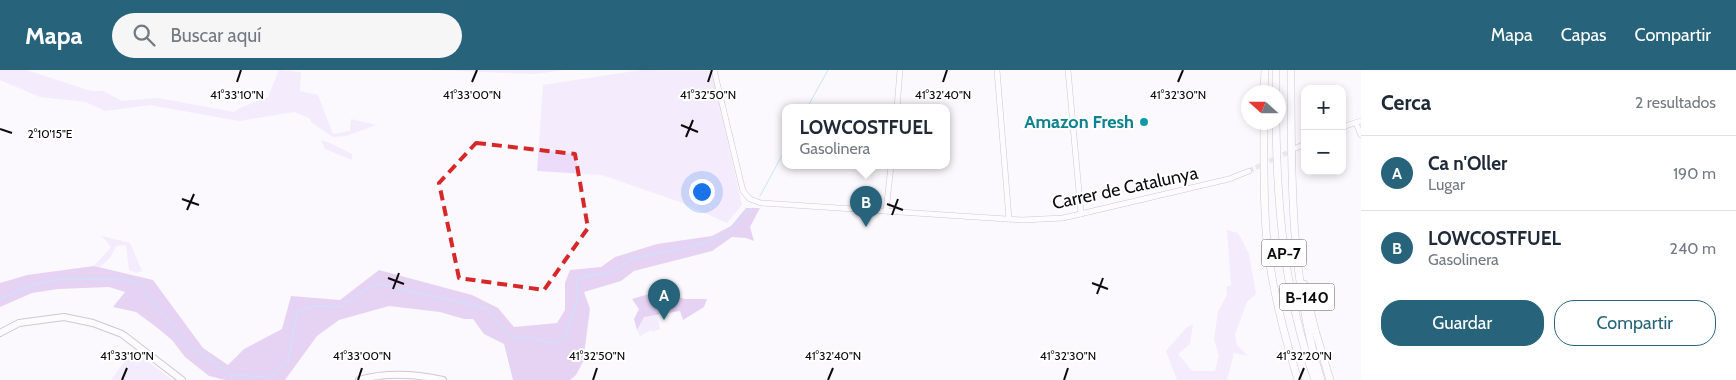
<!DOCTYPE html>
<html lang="es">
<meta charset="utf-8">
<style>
body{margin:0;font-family:Cabin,sans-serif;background:#f6f6f7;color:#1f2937}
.controls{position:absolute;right:15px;top:15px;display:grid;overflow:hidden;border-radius:10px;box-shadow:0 2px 8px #0003}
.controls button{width:45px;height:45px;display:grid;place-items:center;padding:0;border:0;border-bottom:1px solid #e0e1e3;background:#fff;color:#1f2937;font:25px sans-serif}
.compass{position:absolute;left:1241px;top:15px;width:45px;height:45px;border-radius:50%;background:#fff;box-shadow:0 2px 8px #0003;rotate:291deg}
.you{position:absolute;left:701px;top:121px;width:18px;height:18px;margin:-12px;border:4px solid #fff;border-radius:50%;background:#1a73e8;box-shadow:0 0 0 8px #1a73e833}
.badge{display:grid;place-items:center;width:32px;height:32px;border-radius:50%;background:#27647b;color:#fff;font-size:16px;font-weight:700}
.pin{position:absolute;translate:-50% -41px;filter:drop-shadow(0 1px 2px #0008)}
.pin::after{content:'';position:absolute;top:26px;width:18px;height:15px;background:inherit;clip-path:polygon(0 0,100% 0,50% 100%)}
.popup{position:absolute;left:782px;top:34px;width:168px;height:65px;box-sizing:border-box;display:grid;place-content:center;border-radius:10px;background:#fff;filter:drop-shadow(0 1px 4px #0005);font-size:16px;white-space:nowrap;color:#747a83}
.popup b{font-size:19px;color:#1f2937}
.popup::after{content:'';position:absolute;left:50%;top:100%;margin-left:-10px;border:10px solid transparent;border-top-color:#fff}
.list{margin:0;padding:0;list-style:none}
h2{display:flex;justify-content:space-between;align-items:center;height:65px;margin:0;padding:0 20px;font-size:21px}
h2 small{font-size:16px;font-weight:400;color:#747a83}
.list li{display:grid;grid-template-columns:32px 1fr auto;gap:15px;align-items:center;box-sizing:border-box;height:75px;padding:0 20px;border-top:1px solid #e0e1e3}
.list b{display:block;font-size:19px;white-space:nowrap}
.list p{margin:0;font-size:16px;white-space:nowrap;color:#747a83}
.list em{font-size:16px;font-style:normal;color:#747a83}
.actions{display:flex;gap:10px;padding:15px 20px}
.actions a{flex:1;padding:11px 0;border:1px solid #27647b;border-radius:20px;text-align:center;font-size:18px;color:#27647b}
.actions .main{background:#27647b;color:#fff}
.icon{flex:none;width:28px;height:28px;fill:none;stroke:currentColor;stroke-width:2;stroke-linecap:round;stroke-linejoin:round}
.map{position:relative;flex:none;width:1361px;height:310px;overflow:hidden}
header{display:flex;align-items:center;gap:30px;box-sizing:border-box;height:70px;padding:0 25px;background:#27647b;color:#fff}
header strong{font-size:24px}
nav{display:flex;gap:28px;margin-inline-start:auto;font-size:18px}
.search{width:350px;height:45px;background:#f6f6f7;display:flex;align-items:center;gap:12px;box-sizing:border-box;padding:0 18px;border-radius:28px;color:#747a83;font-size:19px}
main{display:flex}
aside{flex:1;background:#fff}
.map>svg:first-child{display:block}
.green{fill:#ecdbfb}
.forest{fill:#cca7e9}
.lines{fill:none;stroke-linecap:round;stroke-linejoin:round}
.stream{stroke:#85d0ff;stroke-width:1}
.minor-tunnel{stroke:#d7d4da;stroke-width:5;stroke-dasharray:5 2.5;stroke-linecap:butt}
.minor-casing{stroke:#959298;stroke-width:6}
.major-casing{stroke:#959298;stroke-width:8}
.highway-casing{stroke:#959298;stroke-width:8}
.minor{stroke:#fff;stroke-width:5}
.major{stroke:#fff;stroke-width:6}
.highway{stroke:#fff;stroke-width:7}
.marked{fill:none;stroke:#d62828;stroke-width:4;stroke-dasharray:10 6;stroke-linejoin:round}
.ticks{fill:none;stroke:#0c0b0d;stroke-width:2}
.culture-dot{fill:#0f9aa8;stroke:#fff;stroke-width:2}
.labels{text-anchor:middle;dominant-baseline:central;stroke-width:4;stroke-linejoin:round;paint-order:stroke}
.shield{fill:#fff;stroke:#555456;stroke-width:1}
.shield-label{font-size:16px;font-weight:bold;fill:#0c0b0d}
.culture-label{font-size:18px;font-weight:bold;fill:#0d838f;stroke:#fff;text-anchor:end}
.street-label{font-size:18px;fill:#0c0b0d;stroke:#fff}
.ticks-label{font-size:12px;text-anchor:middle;fill:#0c0b0d;stroke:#fff;stroke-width:4;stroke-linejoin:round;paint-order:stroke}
</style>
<header>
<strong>Mapa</strong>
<div class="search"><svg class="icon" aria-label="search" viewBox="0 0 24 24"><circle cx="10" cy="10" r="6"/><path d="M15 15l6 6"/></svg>Buscar aquí</div>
<nav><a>Mapa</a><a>Capas</a><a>Compartir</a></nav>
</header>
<main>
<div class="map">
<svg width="1361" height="310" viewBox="0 0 1361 310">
<rect width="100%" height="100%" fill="#fbf8fe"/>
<g class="green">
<path d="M0,0H26L91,21H103L122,31L158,28L234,42L240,38L268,27L279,0L301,2L300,21L318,25L333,64L350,61L351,49L376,55L346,66L333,67L312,53L309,48L294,42L239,51L150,35L105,41L86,32L40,27L0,10Z"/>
<path d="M436,0H564L534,4Z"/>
<path d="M641,0L712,1L742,135L727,153L680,132L602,105L537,101L543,15Z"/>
<path d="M321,70L330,73L352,84V90L325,79Z"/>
<path d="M1227,160L1238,163L1249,184L1256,224L1247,232L1235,264L1237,275L1248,286L1234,283L1227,310H1177L1166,281L1186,258L1193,254L1190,274L1178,284L1192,301H1215L1219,286L1214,269L1218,242L1227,225L1226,217L1231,215Z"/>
<path d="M102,166L130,173L142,201L136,203L129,200L126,175L116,176L110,188L100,197L94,196L111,177Z"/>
<path d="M657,245L660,259L652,262L651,260L640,266L637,260L643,247Z"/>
<path d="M133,280L172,310H111Z"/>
</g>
<g class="forest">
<path d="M746,138H760L750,157L754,171L746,168L732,167L712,181L634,201L621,211L584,222L590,239L583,292L576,305L570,310H513L504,274L484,264L473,249H464L440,242L389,236L339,250L317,266L285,310H225L209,306L185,287L172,270L155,256L136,242L113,237L125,222L109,217L58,219L32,223L0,237V213L27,205L94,196L153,210L203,278L228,295L244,279L282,259L291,226L340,230L379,200L472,225L498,238L514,257L557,253L565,240V213L570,200L601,197L615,187L657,174L712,166L731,156Z"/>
<path d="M659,221L685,229H707L704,237L683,250L680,241L644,247L637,260L634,249L639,239L632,229Z"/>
</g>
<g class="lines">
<g class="stream">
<path d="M807,38L828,0"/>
<path d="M760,126L786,78"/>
<path d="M0,229L35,214L62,209L127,210L138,213L187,274L231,305L268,307L288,292L297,242L313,236L340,237L368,218L378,214L486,238L509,265L517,269L529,266L540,271L555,273L564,269L578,228L577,210L581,207L612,202L631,189L688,177L726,165L752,138"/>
</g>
<path class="minor-tunnel" d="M1249,101L1293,80"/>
<g class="minor-casing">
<g id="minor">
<path d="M714,0L743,121L750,129L761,133L1022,150L1063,148L1229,109L1249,101"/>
<path d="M997,0L1009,149"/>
<path d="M1068,0L1081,144"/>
<path d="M897,38L900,0"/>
<path d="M1356,53L1361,65"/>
<path d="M1342,57L1361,51"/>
<path d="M1296,78L1305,74"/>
<path d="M886,141L891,96"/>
</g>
</g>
<g class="major-casing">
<g id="major">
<path d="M0,263L19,253L64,247L93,253L122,264L182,310"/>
<path d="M359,310C386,302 416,304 443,310"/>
</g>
</g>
<g class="highway-casing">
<g id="highway">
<path d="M1291,0C1291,105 1290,209 1321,310"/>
<path d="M1264,22L1265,0"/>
<path d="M1276,22V0"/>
<path d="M1264,52C1264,92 1263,132 1267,172C1272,219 1284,265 1298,310"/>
<path d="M1276,52C1277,140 1285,227 1315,310"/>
<path d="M1304,214L1315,260L1330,310"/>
</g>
</g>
<use href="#minor" class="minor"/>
<use href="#major" class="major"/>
<use href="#highway" class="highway"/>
</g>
<path d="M0 0H1361V310H0ZM476,73L575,84L588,158L544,220L459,208L439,113Z" fill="#fbf8fe" fill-opacity=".55" fill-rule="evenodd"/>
<path class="marked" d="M476,73L575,84L588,158L544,220L459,208L439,113Z"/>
<path class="ticks" d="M237,12L241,0M472,12L477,0M708,12L712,0M943,12L947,0M1178,12L1183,0M681,55L698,62M0,59L12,63M686,67L693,50M182,129L199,135M887,134L903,140M187,140L194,124M892,145L898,129M388,208L404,214M1092,213L1108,219M393,219L399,203M1097,224L1103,208M122,310L127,298M358,310L362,298M593,310L597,298M828,310L833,298M1064,310L1068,298M1299,310L1304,298"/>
<circle class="culture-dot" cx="1144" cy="52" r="5"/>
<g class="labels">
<g class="shield">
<rect x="1261.5" y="169.5" width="45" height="27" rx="4"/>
<rect x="1279.5" y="213.5" width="55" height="27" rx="4"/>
</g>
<g class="shield-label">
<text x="1284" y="183">AP-7</text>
<text x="1307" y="227">B-140</text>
</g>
<g class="culture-label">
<text x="1134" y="52">Amazon Fresh</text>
</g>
<g class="street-label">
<text transform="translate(1125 118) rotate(-12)">Carrer de Catalunya</text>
</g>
</g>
<g class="ticks-label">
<text x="237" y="29">41°33'10"N</text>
<text x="472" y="29">41°33'00"N</text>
<text x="708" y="29">41°32'50"N</text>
<text x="943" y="29">41°32'40"N</text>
<text x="1178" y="29">41°32'30"N</text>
<text x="50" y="68">2°10'15"E</text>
<text x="127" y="290">41°33'10"N</text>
<text x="362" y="290">41°33'00"N</text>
<text x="597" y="290">41°32'50"N</text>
<text x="833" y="290">41°32'40"N</text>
<text x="1068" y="290">41°32'30"N</text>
<text x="1304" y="290">41°32'20"N</text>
</g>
</svg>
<div class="controls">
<button>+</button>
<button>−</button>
</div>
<svg class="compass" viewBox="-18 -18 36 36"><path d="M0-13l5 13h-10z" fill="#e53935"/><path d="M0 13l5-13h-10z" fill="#747a83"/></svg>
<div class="you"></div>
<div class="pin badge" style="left:664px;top:250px">A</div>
<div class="pin badge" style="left:866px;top:157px">B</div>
<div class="popup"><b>LOWCOSTFUEL</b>Gasolinera</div>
</div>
<aside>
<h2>Cerca<small>2 resultados</small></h2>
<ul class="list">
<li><span class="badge">A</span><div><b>Ca n'Oller</b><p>Lugar</p></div><em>190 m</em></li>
<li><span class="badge">B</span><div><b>LOWCOSTFUEL</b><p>Gasolinera</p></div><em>240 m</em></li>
</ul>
<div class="actions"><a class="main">Guardar</a><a>Compartir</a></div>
</aside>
</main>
